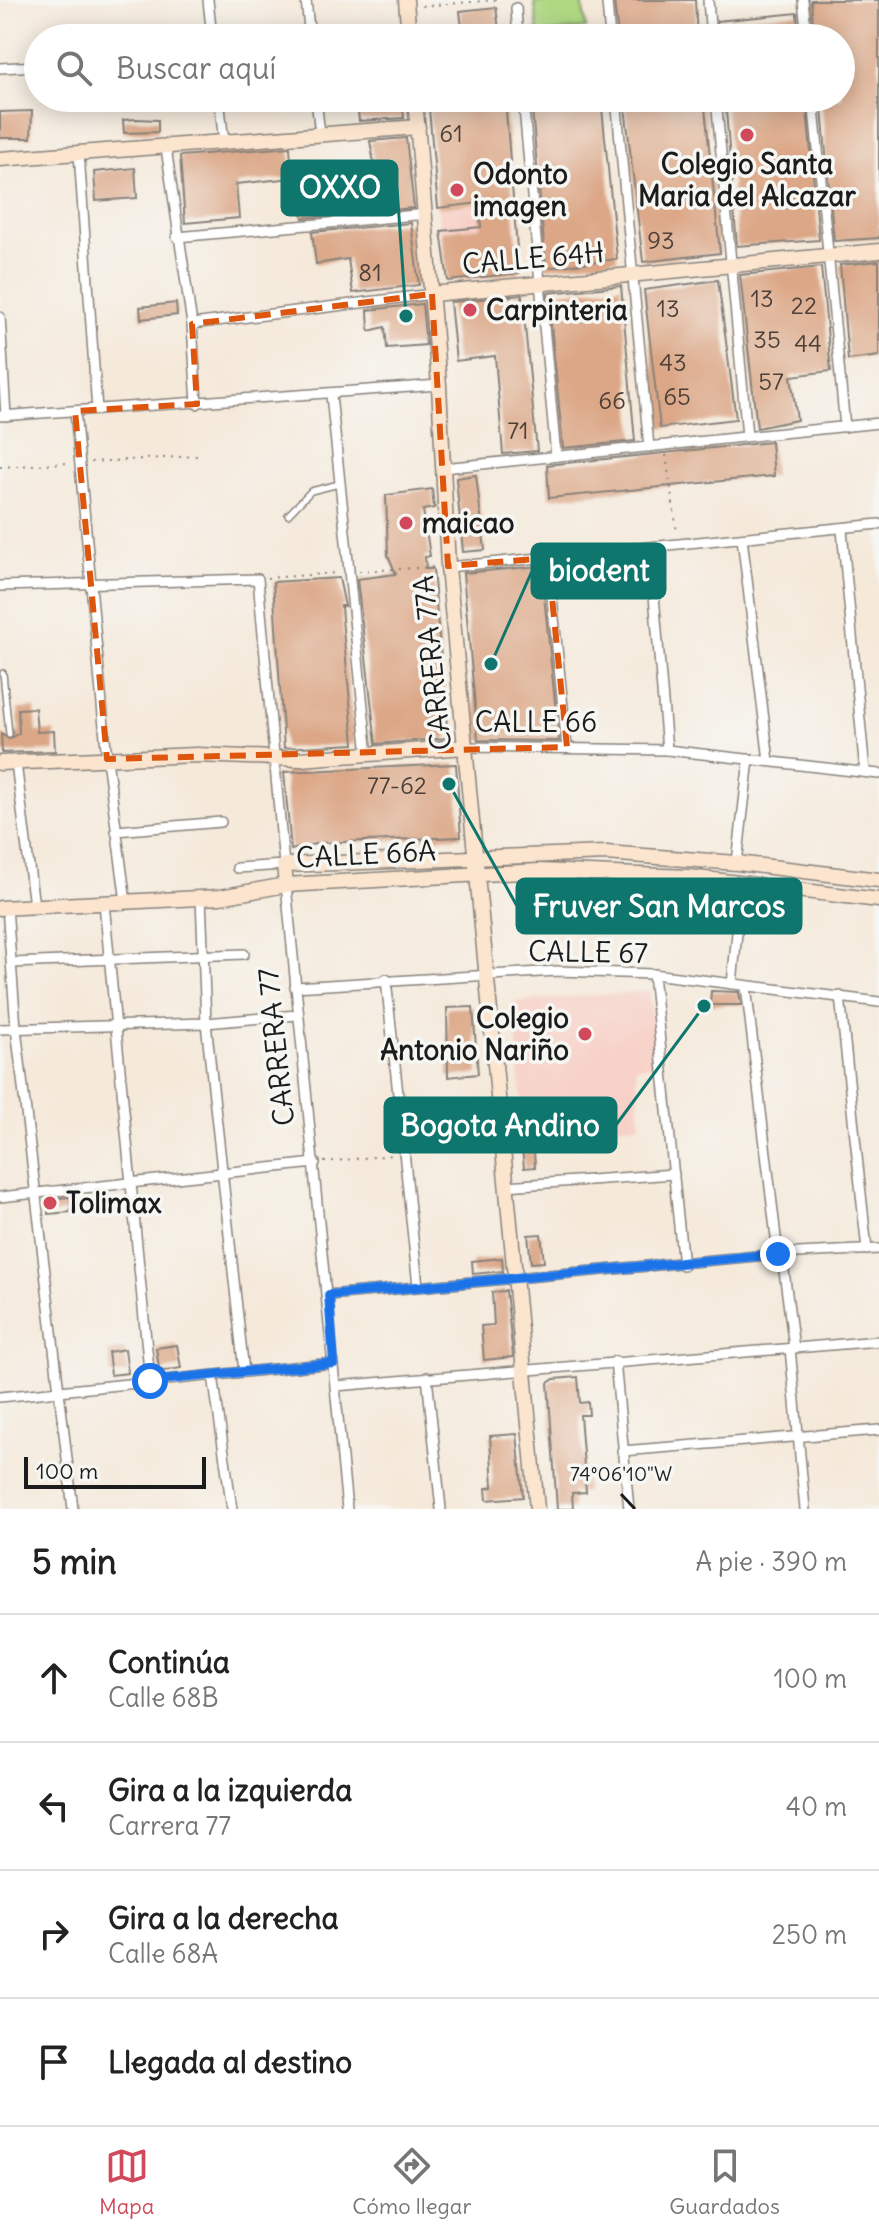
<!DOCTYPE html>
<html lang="es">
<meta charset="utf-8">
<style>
body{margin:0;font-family:Delius,sans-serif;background:#f6f6f6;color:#222}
.scale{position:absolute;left:24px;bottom:20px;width:182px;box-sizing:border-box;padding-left:8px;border:4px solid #1c1c1c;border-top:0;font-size:22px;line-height:28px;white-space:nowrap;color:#1c1c1c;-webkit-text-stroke:6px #f6f6f2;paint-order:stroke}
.stop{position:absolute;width:24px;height:24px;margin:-18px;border:6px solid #1a73e8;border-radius:50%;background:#fff}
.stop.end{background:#1a73e8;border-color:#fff;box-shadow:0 2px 8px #0008}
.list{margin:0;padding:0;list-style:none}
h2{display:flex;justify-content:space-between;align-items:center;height:104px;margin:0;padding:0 32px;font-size:34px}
h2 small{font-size:26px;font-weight:400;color:#767676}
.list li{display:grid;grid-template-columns:52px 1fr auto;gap:24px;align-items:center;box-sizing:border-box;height:128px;padding:0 32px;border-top:2px solid #e0e0e0}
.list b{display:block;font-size:30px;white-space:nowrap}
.list p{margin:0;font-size:26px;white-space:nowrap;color:#767676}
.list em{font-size:26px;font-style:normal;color:#767676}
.icon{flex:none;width:44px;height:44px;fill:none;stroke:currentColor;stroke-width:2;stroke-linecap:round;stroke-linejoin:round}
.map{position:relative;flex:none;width:879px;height:1509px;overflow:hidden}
.search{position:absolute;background:#fff;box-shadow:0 4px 20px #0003;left:24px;right:24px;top:24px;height:88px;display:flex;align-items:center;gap:20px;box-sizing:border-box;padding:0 28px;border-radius:44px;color:#767676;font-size:30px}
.sheet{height:616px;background:#fff}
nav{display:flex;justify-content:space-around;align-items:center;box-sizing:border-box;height:112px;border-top:2px solid #e0e0e0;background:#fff;font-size:22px;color:#767676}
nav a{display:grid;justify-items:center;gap:4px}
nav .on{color:#d1495b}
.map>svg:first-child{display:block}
.built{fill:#f7d1c8}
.green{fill:#afd883;stroke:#667a50;stroke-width:2}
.building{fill:#dca787}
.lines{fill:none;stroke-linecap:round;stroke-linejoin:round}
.lane-casing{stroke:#88827b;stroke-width:8}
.street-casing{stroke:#88827b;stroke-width:12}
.secondary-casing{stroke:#88827b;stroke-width:17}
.path{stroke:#88827b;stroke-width:2;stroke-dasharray:2 6;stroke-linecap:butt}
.lane{stroke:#fff;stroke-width:5}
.street{stroke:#fff;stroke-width:9}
.secondary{stroke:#fbe5cf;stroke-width:14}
.route{stroke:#1a73e8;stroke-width:10}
.marked{fill:none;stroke:#de560d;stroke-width:6;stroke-dasharray:16 10;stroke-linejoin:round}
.ticks{fill:none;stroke:#1c1c1c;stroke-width:3}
.poi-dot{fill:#d1495b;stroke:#f6f6f2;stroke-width:3}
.labels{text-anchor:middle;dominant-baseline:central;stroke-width:7;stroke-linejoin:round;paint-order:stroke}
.number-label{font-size:24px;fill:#4c3f37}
.poi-label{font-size:28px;font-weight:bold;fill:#1c1c1c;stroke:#f6f6f2;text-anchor:start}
.street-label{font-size:28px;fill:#1c1c1c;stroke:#f6f6f2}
.ticks-label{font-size:20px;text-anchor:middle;fill:#1c1c1c;stroke:#f6f6f2;stroke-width:7;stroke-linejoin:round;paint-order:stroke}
.leader{fill:none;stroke:#0f766e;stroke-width:3}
.callout-dot{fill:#0f766e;stroke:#f6f6f2;stroke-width:3}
.callout{fill:#0f766e;stroke:#0f766e;stroke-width:3}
.callout-label{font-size:30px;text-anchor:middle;font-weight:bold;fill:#fff}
</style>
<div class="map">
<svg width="879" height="1509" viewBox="0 0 879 1509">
<rect width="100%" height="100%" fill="#f6f6f2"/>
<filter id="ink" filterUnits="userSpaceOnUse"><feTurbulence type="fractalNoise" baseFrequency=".0125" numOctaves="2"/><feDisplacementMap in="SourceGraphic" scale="16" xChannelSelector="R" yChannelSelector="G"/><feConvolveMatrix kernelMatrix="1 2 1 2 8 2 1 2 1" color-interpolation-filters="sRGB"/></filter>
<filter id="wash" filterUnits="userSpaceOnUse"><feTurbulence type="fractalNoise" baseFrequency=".006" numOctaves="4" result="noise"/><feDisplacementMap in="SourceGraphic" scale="32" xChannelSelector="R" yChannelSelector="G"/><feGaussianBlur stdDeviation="1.8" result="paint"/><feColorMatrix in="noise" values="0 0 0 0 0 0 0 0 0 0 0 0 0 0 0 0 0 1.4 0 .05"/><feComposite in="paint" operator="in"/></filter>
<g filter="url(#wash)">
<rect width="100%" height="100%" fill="#f5e9da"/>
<g class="built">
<path d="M479,203L481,227L441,231L438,208Z"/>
<path d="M650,991L656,1065L636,1067L640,1125L524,1134L514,1002Z"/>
</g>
<path class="green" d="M560,0H582L586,28L538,34L535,3Z"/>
<g id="blocks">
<g class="building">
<path d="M614,0H695L697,38H618Z"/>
<path d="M811,0H879V238L834,241L821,98H841V38H814Z"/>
<path d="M496,7L500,38H463L460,11Z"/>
<path d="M797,13L799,38H718L717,21Z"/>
<path d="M402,98L404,118L359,121L357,101Z"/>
<path d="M428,98H505L519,273L448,281L441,231L481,227L479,203L438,208Z"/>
<path d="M531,98H601L617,259L546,268Z"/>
<path d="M624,98H704L720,253L643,262Z"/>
<path d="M725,98H806L819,240L737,246Z"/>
<path d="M32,111L31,138H0V112Z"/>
<path d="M136,119L158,120V132L124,133L123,120Z"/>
<path d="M406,138L414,208L303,218L300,189L377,181L370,141Z"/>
<path d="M290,147L292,178L236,184L239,218L185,223L180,156Z"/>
<path d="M135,168L137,198L96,201L94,172Z"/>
<path d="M411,223L419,285L353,293L348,259L316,264L312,232Z"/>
<path d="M879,261V356L848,360L840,265Z"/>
<path d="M821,267L831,371L791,376L797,420L757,428L740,275Z"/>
<path d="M718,280L736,419L660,428L644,290Z"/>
<path d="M621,286L635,441L563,448L548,293Z"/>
<path d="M522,295L537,451L503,454L495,356L456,361L450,302Z"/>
<path d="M176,303L177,315L141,319L140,307Z"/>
<path d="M422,304L426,345L387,348L385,327L369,331L368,310Z"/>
<path d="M771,442L774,476L549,498L547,465Z"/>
<path d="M476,475L485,550L463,552L456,478Z"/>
<path d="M432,489L434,508L423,510L430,556L425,557L426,569H433L448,738L376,744L357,579L396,574L388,555L386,495Z"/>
<path d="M541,566L559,741L478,740L463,573Z"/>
<path d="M339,578L345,606H341L342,619L354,744L284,748L273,582Z"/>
<path d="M35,708L37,732L54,731L55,751L2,753L1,734L9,739L19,733L18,709Z"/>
<path d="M456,764L461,837L319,843L291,850L284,772Z"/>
<path d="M711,991L739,992L741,1005H710Z"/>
<path d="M473,1007L478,1074L448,1077L447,1008Z"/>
<path d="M533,1138L535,1167L524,1168L521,1139Z"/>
<path d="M70,1197L71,1212L48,1214L49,1199Z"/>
<path d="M541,1234L544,1262L531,1263L528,1235Z"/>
<path d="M502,1258L503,1271L473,1274L472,1261Z"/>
<path d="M506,1291L513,1357L484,1360L481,1326L494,1325L492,1292Z"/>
<path d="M177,1345L181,1368L164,1371L159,1368L156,1348Z"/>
<path d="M125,1349L128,1373L111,1375L108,1352Z"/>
<path d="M578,1377L580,1403L588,1402L589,1415H580L586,1492L572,1493L573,1509H557L548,1383L554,1379Z"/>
<path d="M517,1434L523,1497L487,1500L486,1488L493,1487L490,1436Z"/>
</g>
</g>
</g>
<g filter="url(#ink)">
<use href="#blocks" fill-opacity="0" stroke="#88827b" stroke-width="2"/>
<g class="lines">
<g class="lane-casing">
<g id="lane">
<path d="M288,515L311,491L339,484"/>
<path d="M3,673L9,734"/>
</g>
</g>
<g class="street-casing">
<g id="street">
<path d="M208,0L212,38"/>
<path d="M306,0L310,38"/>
<path d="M708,0L711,38"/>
<path d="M803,0L807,38"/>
<path d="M607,3L610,38"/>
<path d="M516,8L518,38"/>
<path d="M0,68L38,66"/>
<path d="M219,98L224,143"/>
<path d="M316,98L320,135"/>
<path d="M523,98L556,456"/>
<path d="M616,98L649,447"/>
<path d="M716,98L747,436"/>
<path d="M813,98L845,427"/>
<path d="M166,148L192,324L197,404"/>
<path d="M79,154L97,410"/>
<path d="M177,237L427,214"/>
<path d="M0,317L6,416"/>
<path d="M192,324L432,294"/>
<path d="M331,395L368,756"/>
<path d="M75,411L107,759L126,902"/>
<path d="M0,416L439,385"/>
<path d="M443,468L879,423"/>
<path d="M842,530L865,772"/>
<path d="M742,538L769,761"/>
<path d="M650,548L667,750"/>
<path d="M548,558L567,747"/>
<path d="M448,567L879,524"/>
<path d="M0,586L258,579L284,865L237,868"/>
<path d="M466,747L667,750L879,774"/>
<path d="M16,763L34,906"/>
<path d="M116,831L221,822"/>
<path d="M737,863L749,759"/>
<path d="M286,885L347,1509"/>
<path d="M201,898L206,1023L244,1372"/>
<path d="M104,903L150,1381"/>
<path d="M7,907L16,1028L73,1509"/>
<path d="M12,963L244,954"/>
<path d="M653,974L683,1265"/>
<path d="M386,979L418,1286"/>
<path d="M732,984L742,882"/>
<path d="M746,986L778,1254L784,1271L794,1348"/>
<path d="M295,987L557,971L653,974L879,1002"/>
<path d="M840,996L867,1250"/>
<path d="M0,1029L206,1023L297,1015"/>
<path d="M506,1186L674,1174"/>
<path d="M0,1197L315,1163"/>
<path d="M329,1295L778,1254L879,1249"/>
<path d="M790,1348L805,1509"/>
<path d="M615,1361L629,1509"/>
<path d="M213,1375L232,1509"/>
<path d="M427,1377L441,1509"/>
<path d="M336,1386L879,1341"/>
<path d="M0,1397L334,1363"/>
<path d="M622,1451L879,1430"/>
</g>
</g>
<g class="secondary-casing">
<g id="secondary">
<path d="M406,0L409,38"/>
<path d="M415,98L439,385L448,567L537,1509"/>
<path d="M0,159L418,127"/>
<path d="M432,294L879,251"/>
<path d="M0,763L197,755L300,759L466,747"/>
<path d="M286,885L284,865L606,853L737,863L879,880"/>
<path d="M0,908L220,897L286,885L539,871L689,877L879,900"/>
</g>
</g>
<g class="path">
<path d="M422,6L496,0"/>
<path d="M666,455L677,532"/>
<path d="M91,462L197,456"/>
<path d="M0,467L68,463"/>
<path d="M359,571L437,567"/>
<path d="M267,578L337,573"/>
<path d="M415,1153L488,1145"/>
<path d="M324,1162L393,1155"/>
</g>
<use href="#lane" class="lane"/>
<use href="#street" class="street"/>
<use href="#secondary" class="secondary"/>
</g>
</g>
<g class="lines" filter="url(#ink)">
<path class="route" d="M150,1381L334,1363L329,1295L778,1254"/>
</g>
<path class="marked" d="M432,294L448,566L548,558L567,747L107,759L75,411L197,404L192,324Z"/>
<path class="ticks" d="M621,1494L635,1509"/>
<g class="poi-dot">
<circle cx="747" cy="135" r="8"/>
<circle cx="457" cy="190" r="8"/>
<circle cx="470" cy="310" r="8"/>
<circle cx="406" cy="523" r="8"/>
<circle cx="585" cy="1034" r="8"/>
<circle cx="50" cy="1203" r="8"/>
</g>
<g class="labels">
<g class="number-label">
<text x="451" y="133">61</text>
<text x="661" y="240">93</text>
<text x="370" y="272">81</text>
<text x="762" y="298">13</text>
<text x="804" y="305">22</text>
<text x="668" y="308">13</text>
<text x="767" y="339">35</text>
<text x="808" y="343">44</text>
<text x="673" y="362">43</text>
<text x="771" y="381">57</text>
<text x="677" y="396">65</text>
<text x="612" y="400">66</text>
<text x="518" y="430">71</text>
<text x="397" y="785">77-62</text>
</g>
<g class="poi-label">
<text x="747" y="164" text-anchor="middle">Colegio Santa<tspan x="747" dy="32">Maria del Alcazar</tspan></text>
<text x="473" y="174">Odonto<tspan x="473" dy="32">imagen</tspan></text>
<text x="486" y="310">Carpinteria</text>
<text x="422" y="523">maicao</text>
<text x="569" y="1018" text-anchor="end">Colegio<tspan x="569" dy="32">Antonio Nariño</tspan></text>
<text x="66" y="1203">Tolimax</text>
</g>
<g class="street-label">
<text transform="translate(533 258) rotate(-5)">CALLE 64H</text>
<text transform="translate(432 663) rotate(-96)">CARRERA 77A</text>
<text x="536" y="722">CALLE 66</text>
<text transform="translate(366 854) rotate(-3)">CALLE 66A</text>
<text transform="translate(588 952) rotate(1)">CALLE 67</text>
<text transform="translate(276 1047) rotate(-96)">CARRERA 77</text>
</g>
</g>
<g class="ticks-label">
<text x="621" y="1481">74°06'10"W</text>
</g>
<path class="leader" d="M406 316L397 188M491 664L532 571M449 784L517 906M704 1006L616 1125"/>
<g class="callout-dot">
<circle cx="406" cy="316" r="8"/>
<circle cx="491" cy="664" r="8"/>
<circle cx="449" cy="784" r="8"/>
<circle cx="704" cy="1006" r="8"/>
</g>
<g class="callout">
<rect x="282" y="161" width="115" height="54" rx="8"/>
<rect x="532" y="544" width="133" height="54" rx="8"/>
<rect x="517" y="879" width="284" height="54" rx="8"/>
<rect x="385" y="1098" width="231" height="54" rx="8"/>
</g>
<g class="callout-label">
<text x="340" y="198">OXXO</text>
<text x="599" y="581">biodent</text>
<text x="659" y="917">Fruver San Marcos</text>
<text x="500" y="1136">Bogota Andino</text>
</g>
</svg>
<div class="scale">100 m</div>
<div class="stop" style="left:150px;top:1381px"></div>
<div class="stop end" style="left:778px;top:1254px"></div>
<div class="search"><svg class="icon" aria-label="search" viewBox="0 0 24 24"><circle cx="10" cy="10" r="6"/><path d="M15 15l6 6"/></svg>Buscar aquí</div>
</div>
<section class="sheet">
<h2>5 min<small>A pie · 390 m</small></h2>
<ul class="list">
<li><svg class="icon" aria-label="ahead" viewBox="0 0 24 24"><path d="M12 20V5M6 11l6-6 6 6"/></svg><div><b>Continúa</b><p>Calle 68B</p></div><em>100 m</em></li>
<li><svg class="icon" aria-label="left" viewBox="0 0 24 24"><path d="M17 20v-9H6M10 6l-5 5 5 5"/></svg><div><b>Gira a la izquierda</b><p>Carrera 77</p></div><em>40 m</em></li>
<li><svg class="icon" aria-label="right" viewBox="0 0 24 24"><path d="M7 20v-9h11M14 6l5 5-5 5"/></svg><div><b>Gira a la derecha</b><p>Calle 68A</p></div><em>250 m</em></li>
<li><svg class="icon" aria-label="arrive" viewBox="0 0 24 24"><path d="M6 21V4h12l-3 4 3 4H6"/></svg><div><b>Llegada al destino</b></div></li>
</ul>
</section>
<nav>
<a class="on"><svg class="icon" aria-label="map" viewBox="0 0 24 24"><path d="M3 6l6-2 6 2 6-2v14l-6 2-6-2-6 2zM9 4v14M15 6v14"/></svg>Mapa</a>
<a><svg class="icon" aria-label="directions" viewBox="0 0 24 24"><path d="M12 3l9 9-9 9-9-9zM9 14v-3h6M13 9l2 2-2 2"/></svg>Cómo llegar</a>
<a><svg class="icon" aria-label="saved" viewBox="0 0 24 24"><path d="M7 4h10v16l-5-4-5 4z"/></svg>Guardados</a>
</nav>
